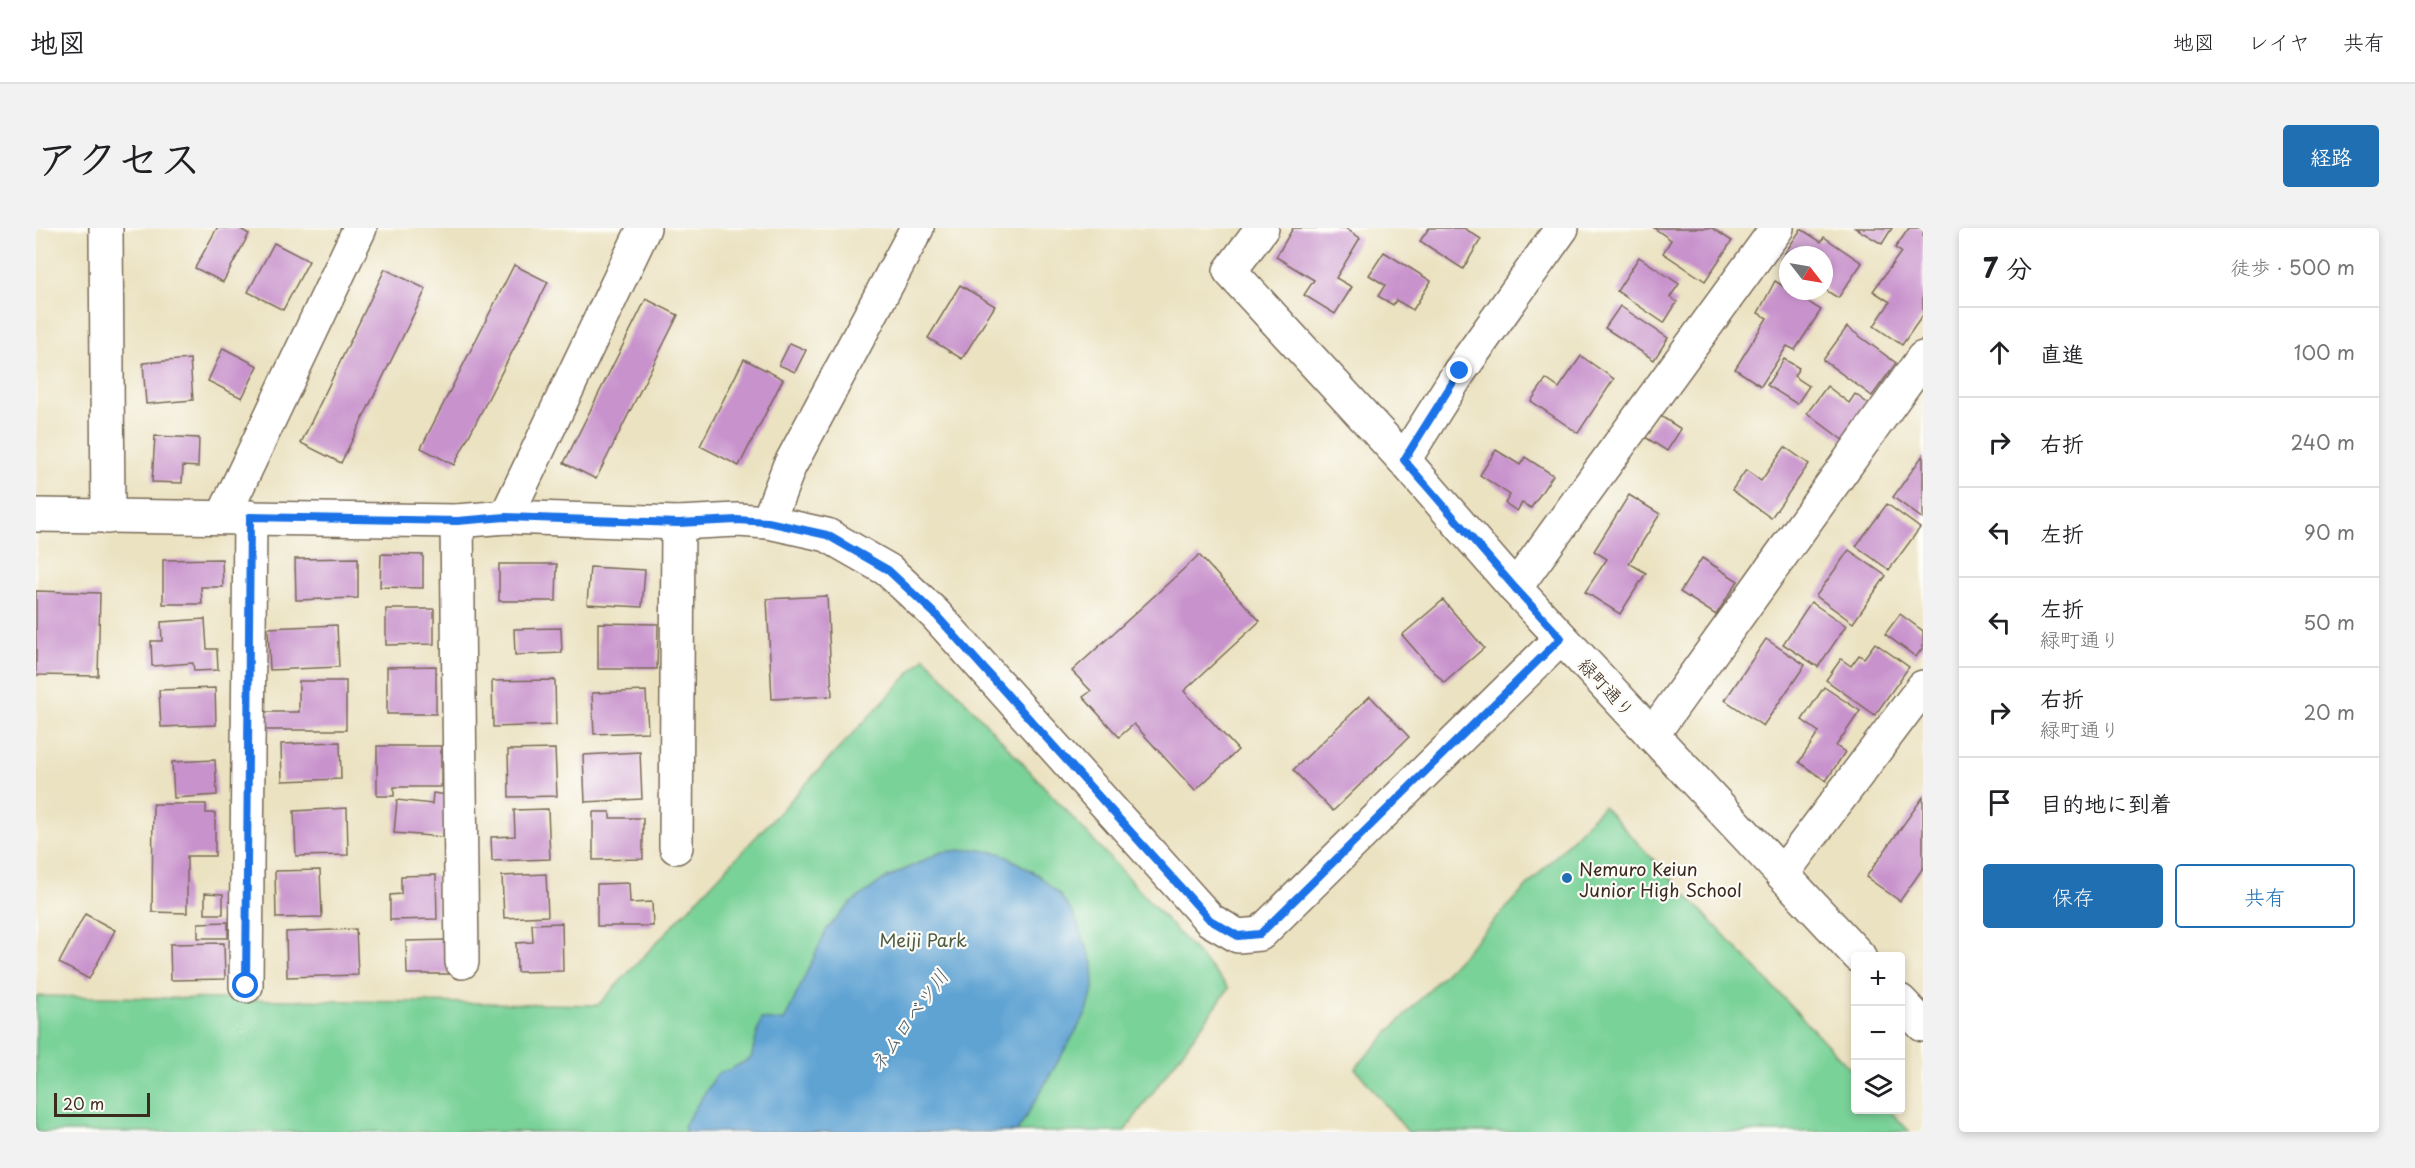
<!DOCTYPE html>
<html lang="ja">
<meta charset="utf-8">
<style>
body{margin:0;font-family:"Playpen Sans","Klee One",sans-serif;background:#f2f2f2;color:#202124}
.controls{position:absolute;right:18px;bottom:18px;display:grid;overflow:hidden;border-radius:6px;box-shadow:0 3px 9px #0003}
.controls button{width:54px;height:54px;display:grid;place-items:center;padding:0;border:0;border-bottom:2px solid #e0e0e0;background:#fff;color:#202124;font:30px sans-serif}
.compass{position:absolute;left:1743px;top:18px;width:54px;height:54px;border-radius:50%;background:#fff;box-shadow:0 3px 9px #0003;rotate:121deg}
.scale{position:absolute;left:18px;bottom:15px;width:96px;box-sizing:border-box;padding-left:6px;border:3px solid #3b2a1e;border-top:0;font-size:16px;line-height:21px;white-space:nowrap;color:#3b2a1e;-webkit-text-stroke:4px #fdfcf7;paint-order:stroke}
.stop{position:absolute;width:18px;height:18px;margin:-14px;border:4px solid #1a73e8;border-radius:50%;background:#fff}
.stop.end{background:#1a73e8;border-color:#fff;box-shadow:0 2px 6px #0008}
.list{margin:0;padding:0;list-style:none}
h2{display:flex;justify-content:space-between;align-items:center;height:78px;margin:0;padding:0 24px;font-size:26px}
h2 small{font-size:20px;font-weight:400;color:#757577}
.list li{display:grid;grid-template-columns:39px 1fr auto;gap:18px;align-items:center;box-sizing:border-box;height:90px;padding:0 24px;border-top:2px solid #e0e0e0}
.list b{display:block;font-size:22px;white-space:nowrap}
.list p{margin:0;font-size:20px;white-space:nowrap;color:#757577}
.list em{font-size:20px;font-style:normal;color:#757577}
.actions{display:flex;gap:12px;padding:18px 24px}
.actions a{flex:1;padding:14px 0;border:2px solid #1f6fb2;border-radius:6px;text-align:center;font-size:21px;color:#1f6fb2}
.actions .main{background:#1f6fb2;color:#fff}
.icon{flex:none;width:33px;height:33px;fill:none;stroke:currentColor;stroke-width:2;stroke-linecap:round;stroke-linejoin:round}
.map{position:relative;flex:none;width:1887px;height:904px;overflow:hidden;border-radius:6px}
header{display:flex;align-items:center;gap:36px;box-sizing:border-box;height:84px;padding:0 30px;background:#fff;border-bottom:2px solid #e0e0e0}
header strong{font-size:28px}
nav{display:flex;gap:33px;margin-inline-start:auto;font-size:21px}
.intro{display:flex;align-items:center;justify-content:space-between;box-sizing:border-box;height:144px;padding:0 36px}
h1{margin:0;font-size:42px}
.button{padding:15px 27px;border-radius:6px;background:#1f6fb2;color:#fff;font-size:21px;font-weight:700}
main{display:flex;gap:36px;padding:0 36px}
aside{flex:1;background:#fff;border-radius:6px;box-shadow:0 3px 9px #0003}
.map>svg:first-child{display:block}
.green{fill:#79d298;stroke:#5a7e5b;stroke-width:1.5}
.water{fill:#5ea3d3;stroke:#4c6678;stroke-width:1.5}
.building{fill:#c892cc}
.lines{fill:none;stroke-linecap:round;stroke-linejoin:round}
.minor-casing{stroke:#796a57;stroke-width:36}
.minor{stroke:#fff;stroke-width:33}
.route{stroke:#1a73e8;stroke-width:8}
.poi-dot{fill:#1f6fb2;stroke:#fdfcf7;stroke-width:2}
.labels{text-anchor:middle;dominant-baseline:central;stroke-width:4.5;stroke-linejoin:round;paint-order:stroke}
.street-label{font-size:18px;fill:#3b2a1e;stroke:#fdfcf7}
.poi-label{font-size:18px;fill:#3b2a1e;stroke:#fdfcf7;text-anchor:start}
.park-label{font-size:18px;fill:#4e5c43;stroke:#fdfcf7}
.water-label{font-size:20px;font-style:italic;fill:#495a66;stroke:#fdfcf7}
</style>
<header>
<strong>地図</strong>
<nav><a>地図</a><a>レイヤ</a><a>共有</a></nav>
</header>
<div class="intro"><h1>アクセス</h1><a class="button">経路</a></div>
<main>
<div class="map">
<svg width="1887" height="904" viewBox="0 0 1887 904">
<rect width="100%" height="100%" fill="#fdfcf7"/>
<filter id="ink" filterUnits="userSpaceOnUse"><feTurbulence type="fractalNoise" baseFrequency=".0167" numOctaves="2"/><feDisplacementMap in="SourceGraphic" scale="12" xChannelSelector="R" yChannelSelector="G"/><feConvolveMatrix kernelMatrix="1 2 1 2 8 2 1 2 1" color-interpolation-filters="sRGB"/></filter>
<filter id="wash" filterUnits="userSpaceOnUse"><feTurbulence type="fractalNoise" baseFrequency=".008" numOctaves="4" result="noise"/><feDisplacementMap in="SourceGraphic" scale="24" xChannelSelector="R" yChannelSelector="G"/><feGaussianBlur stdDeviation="1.35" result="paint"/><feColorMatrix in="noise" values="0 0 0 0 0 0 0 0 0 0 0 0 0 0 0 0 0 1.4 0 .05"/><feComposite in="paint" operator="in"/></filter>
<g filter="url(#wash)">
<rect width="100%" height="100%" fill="#ebe2c1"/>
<g class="green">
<path d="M889,429L1193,760L1088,904H0V768L562,777Z"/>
<path d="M1567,578L1819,846L1820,882H1853L1874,904H1372L1319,840Z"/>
</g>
<path class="water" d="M938,621L964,625L980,634L1002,647L1023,666L1038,687L1057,735L1058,759L1051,784L981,904H650L648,897L681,846L695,841L715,830L725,791L748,793L791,701L815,675L847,652L905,624Z"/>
<g id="blocks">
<g class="building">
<path d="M181,0H203L213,6L187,54L159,40Z"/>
<path d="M1257,0H1309L1324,10L1300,50L1316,59L1299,86L1268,67L1278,52L1240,29Z"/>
<path d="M1393,0H1428L1445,11L1427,41L1384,13Z"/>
<path d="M1618,0H1676L1696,13L1669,53L1627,25L1635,12Z"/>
<path d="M1819,0H1856L1846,16Z"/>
<path d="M1873,0H1887V87L1866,117L1838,98L1854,74L1837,63L1865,24L1859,20Z"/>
<path d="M1765,1L1785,14L1788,9L1826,35L1802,70L1788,61V27H1752V36L1745,31Z"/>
<path d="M238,15L273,33L247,82L212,64Z"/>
<path d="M1348,24L1395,53L1377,82L1360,72L1357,77L1342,68L1349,57L1333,47Z"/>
<path d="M1603,29L1643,56L1634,69L1641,74L1628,95L1581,63Z"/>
<path d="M478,37L512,54L418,237L385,220Z"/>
<path d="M349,41L390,61L305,235L265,215Z"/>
<path d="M1739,53L1785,82L1759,122L1751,118L1725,158L1699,141L1731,90L1722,85Z"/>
<path d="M924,57L959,78L926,131L892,110Z"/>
<path d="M610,71L642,87L560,251L528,235Z"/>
<path d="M1584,78L1632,110L1618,132L1569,100Z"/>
<path d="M1811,99L1860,135L1836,168L1787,132Z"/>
<path d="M754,115L770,122L759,144L743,137Z"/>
<path d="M187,120L222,138L206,170L172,153Z"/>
<path d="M1545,128L1578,151L1542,205L1495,173L1510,151L1523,160Z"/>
<path d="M154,131L157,172L110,176L107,135Z"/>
<path d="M708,131L747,151L703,238L664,218Z"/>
<path d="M1748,131L1763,140L1758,148L1773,158L1761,176L1731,157Z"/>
<path d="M1791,158L1813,175L1819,166L1834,177L1808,213L1771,185Z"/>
<path d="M1623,187L1645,201L1631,223L1609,209Z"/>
<path d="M119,208L163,210L162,239L147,238L146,255L116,254Z"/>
<path d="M1749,219L1773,236L1735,290L1696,262L1710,242L1725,253Z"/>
<path d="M1460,222L1484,237L1489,229L1517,247L1495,280L1486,275L1481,283L1469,275L1474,267L1444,247Z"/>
<path d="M1887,227V291L1857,269Z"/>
<path d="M1593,267L1624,286L1593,335L1610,345L1584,386L1549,364L1571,331L1558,323Z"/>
<path d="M1851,276L1884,300L1853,342L1820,318Z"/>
<path d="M1813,322L1850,348L1817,395L1780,368Z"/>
<path d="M345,326L387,327V360L344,359Z"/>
<path d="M1163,327L1224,393L1148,463L1202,522L1159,563L1098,496L1083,509L1047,469L1055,463L1036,443Z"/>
<path d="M322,330V370L260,372L259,331Z"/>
<path d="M1666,330L1702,353L1680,387L1644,364Z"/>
<path d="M186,331L187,359H165L166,376H127V332Z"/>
<path d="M463,336H521L520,373H463Z"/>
<path d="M554,339L609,342L606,379L551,376Z"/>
<path d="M0,363L64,365L62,448L0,447Z"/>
<path d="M791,368L796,468L736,471L731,371Z"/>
<path d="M1407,372L1448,420L1408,455L1366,407Z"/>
<path d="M1775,374L1810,398L1782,439L1747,416Z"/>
<path d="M350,381H398V416L350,417Z"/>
<path d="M1864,386L1887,403V419L1880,429L1849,406Z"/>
<path d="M169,391L171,421H181L182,442L158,443L157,435L116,438L115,413H126L125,394Z"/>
<path d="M562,395L622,396L621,441H562Z"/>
<path d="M301,397L303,439L234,442L232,400Z"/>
<path d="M525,400L526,425L479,427L478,401Z"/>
<path d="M1730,411L1769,437L1727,498L1689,472Z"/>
<path d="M1839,415L1873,439L1839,487L1790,452L1805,431L1815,438L1823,427L1828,430Z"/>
<path d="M400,438V486H351V439Z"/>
<path d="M519,452L520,497L457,499L456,453Z"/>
<path d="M263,453H310V502H224V484H263Z"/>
<path d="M1788,459L1824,483L1800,518L1809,524L1790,553L1763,534L1783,504L1766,492Z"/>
<path d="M179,460L180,497L125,499L123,462Z"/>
<path d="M610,463L612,504L558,506L556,465Z"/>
<path d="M1334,468L1373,509L1297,583L1257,542Z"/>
<path d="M304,514L305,551L246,553L245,516Z"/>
<path d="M341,518H405V559H358V568H341Z"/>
<path d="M519,521L521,568L473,569L472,522Z"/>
<path d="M604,524L606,571L549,574L547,527Z"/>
<path d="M179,532L181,567L138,570L136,534Z"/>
<path d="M397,565L411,567L407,609L358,605L361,572L396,576Z"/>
<path d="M1887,569V640L1864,673L1830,649Z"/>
<path d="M117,576H170V585H179V628H151V685L116,684Z"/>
<path d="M311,580L312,627L260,628L258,583Z"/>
<path d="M512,581L514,631L456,633L455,609L479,608L478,582Z"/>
<path d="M557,584H574V590H607V631L557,632Z"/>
<path d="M284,642L286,689L240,690L239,643Z"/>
<path d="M510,646L512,688L468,690L466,648Z"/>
<path d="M400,647L401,691L354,692V667L365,666V648Z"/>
<path d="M593,655L594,675L616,674L617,698H561V656Z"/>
<path d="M169,665L187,666V686H169Z"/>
<path d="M49,686L79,702L53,751L23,735Z"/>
<path d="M192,694V710H162V695Z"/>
<path d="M526,695L527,743L481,744L480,715L497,714L496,696Z"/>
<path d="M320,701L322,747L251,749L250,704Z"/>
<path d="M413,712V746H371L370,713Z"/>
<path d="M188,715L189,751L135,752L134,716Z"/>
</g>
</g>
</g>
<g filter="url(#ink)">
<use href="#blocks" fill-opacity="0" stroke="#796a57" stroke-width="1.5"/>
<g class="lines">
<g class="minor-casing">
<g id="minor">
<path d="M70,0L72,289"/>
<path d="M1226,0L1194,43L1368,232L1479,360L1823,728"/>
<path d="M1368,232L1424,143L1526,0"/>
<path d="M0,287L421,293L470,289L642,295L701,292L732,294L791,307L852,342L899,386L1174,692L1202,708L1224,706L1525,410"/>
<path d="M187,289L324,0"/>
<path d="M470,289L608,0"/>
<path d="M421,293L426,734"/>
<path d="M732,294L753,239L881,0"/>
<path d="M1479,360L1741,0"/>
<path d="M1616,507L1887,130"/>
<path d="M640,619L642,295"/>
<path d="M1746,646L1887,459"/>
<path d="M210,758L214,289"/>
<path d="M1864,773L1887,797"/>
</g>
</g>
<use href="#minor" class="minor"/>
</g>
</g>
<g class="lines" filter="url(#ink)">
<path class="route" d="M210,758L214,289L421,293L470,289L642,295L701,292L732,294L791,307L852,342L899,386L1174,692L1202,708L1224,706L1525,410L1479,360L1368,232L1424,143"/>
</g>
<circle class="poi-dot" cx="1531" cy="650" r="6"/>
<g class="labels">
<g class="street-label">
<text transform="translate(1571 459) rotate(47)">緑町通り</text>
</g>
<g class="poi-label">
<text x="1543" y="640">Nemuro Keiun<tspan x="1543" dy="21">Junior High School</tspan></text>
</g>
<g class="park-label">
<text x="887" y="711">Meiji Park</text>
</g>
<g class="water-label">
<text transform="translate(872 792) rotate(-54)">ネムロベツ川</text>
</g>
</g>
</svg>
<div class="controls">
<button>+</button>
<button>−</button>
<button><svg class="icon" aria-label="layers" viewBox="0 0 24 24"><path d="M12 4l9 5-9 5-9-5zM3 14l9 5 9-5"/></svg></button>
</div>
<svg class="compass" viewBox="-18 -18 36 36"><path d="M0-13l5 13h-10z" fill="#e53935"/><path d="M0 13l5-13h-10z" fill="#757577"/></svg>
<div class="scale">20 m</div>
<div class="stop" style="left:210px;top:758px"></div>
<div class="stop end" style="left:1424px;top:143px"></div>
</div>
<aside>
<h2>7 分<small>徒歩 · 500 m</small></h2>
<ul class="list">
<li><svg class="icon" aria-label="ahead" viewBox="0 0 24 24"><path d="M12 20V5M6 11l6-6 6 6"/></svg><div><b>直進</b></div><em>100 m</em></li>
<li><svg class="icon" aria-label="right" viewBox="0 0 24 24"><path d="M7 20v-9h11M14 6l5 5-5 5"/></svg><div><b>右折</b></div><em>240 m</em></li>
<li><svg class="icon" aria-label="left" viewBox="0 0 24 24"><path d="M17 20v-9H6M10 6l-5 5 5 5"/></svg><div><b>左折</b></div><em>90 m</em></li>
<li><svg class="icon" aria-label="left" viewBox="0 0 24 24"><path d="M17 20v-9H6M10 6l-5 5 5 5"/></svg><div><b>左折</b><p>緑町通り</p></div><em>50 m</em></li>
<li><svg class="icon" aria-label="right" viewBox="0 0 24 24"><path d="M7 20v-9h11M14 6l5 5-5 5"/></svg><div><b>右折</b><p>緑町通り</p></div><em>20 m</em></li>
<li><svg class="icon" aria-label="arrive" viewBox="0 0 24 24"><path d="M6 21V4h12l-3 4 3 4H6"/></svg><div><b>目的地に到着</b></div></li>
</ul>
<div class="actions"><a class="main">保存</a><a>共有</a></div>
</aside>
</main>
